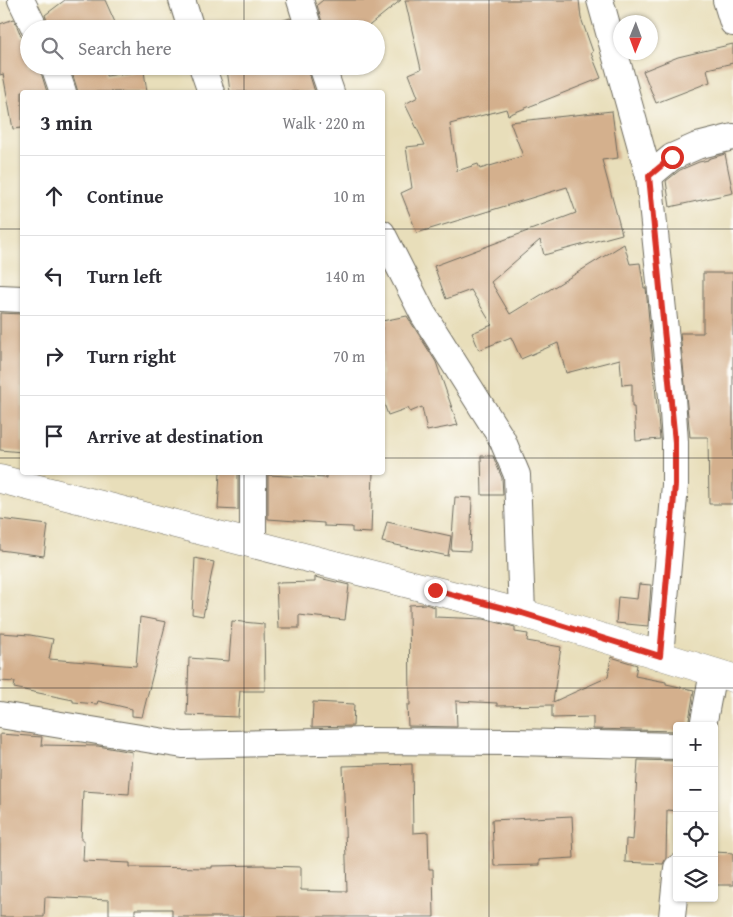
<!DOCTYPE html>
<meta charset="utf-8">
<style>
body{margin:0;font-family:"Gentium Book Plus",serif;background:#f2f2f3;color:#2b2b33}
.controls{position:absolute;right:15px;bottom:15px;display:grid;overflow:hidden;border-radius:5px;box-shadow:0 1px 4px #0004}
.controls button{width:45px;height:45px;display:grid;place-items:center;padding:0;border:0;border-bottom:1px solid #e1e1e2;background:#fff;color:#2b2b33;font:25px sans-serif}
.compass{position:absolute;left:613px;top:15px;width:45px;height:45px;border-radius:50%;background:#fff;box-shadow:0 1px 4px #0004;rotate:181deg}
.stop{position:absolute;width:15px;height:15px;margin:-11px;border:4px solid #d93025;border-radius:50%;background:#fff}
.stop.end{background:#d93025;border-color:#fff;box-shadow:0 1px 5px #0008}
.list{margin:0;padding:0;list-style:none}
h2{display:flex;justify-content:space-between;align-items:center;height:65px;margin:0;padding:0 20px;font-size:21px}
h2 small{font-size:16px;font-weight:400;color:#7c7c81}
.list li{display:grid;grid-template-columns:32px 1fr auto;gap:15px;align-items:center;box-sizing:border-box;height:80px;padding:0 20px;border-top:1px solid #e1e1e2}
.list b{display:block;font-size:19px;white-space:nowrap}
.list em{font-size:16px;font-style:normal;color:#7c7c81}
.icon{flex:none;width:28px;height:28px;fill:none;stroke:currentColor;stroke-width:2;stroke-linecap:round;stroke-linejoin:round}
.map{position:relative;flex:none;width:733px;height:917px;overflow:hidden}
.search{position:absolute;background:#fff;box-shadow:0 1px 4px #0004;left:20px;top:20px;width:365px;height:55px;display:flex;align-items:center;gap:12px;box-sizing:border-box;padding:0 18px;border-radius:28px;color:#7c7c81;font-size:19px}
.panel{position:absolute;background:#fff;box-shadow:0 1px 4px #0004;left:20px;top:90px;width:365px;height:385px;border-radius:5px}
.map>svg:first-child{display:block}
.building{fill:#d4b08d}
.lines{fill:none;stroke-linecap:round;stroke-linejoin:round}
.minor-casing{stroke:#6d6a5d;stroke-width:28}
.tertiary-casing{stroke:#6d6a5d;stroke-width:29}
.minor{stroke:#fff;stroke-width:26}
.tertiary{stroke:#fff;stroke-width:28}
.route{stroke:#d93025;stroke-width:6}
.grid{fill:none;stroke:#2b2b2b;stroke-width:1;stroke-opacity:0.55}
</style>
<div class="map">
<svg width="733" height="917" viewBox="0 0 733 917">
<rect width="100%" height="100%" fill="#fdfcf7"/>
<filter id="ink" filterUnits="userSpaceOnUse"><feTurbulence type="fractalNoise" baseFrequency=".02" numOctaves="2"/><feDisplacementMap in="SourceGraphic" scale="10" xChannelSelector="R" yChannelSelector="G"/><feConvolveMatrix kernelMatrix="1 2 1 2 8 2 1 2 1" color-interpolation-filters="sRGB"/></filter>
<filter id="wash" filterUnits="userSpaceOnUse"><feTurbulence type="fractalNoise" baseFrequency=".0096" numOctaves="4" result="noise"/><feDisplacementMap in="SourceGraphic" scale="20" xChannelSelector="R" yChannelSelector="G"/><feGaussianBlur stdDeviation="1.12" result="paint"/><feColorMatrix in="noise" values="0 0 0 0 0 0 0 0 0 0 0 0 0 0 0 0 0 1.4 0 .05"/><feComposite in="paint" operator="in"/></filter>
<g filter="url(#wash)">
<rect width="100%" height="100%" fill="#e8deba"/>
<g id="blocks">
<g class="building">
<path d="M65,0H105L118,29H50L45,15Z"/>
<path d="M323,0H401L365,29H324L317,5Z"/>
<path d="M405,0H579L581,18L593,52L591,53L601,78L508,115L506,109L450,124L457,171L478,164L480,169L523,156L510,122L612,111L618,158L602,160L622,234L544,255L540,240L491,282L510,314L624,244L630,264L640,263L644,288H646L660,439L636,441L634,407H632V384L622,385L620,359L566,373L558,343L521,359L511,337L479,350L472,333L492,325L471,290L446,299L434,266L576,213L567,187L417,233L401,193L412,188L406,147L425,145L405,104L418,97L409,74L421,69Z"/>
<path d="M290,18L293,29H266L265,26Z"/>
<path d="M14,19L21,36L29,42V66H39L47,92H22V128L13,129L3,74L0,75V24Z"/>
<path d="M733,44V63L707,69L710,82L656,103L643,71L678,57Z"/>
<path d="M70,66H105L106,76L144,71L147,92H78Z"/>
<path d="M245,66H307L315,92H230L227,69Z"/>
<path d="M725,154L733,193L670,207L666,181L680,170L699,162L708,160V159Z"/>
<path d="M703,273H733V504H709L708,437H690L680,333H703Z"/>
<path d="M0,313L22,314V452L0,450Z"/>
<path d="M407,316L436,362L458,425L427,431L422,407L410,412L408,408L388,415L382,398V321Z"/>
<path d="M481,456H493L502,478L503,495H482Z"/>
<path d="M220,472H238V510L218,509Z"/>
<path d="M326,472H373L371,533L352,532V527L324,526V523L268,519V475L326,478Z"/>
<path d="M455,497L472,498L470,551L451,550Z"/>
<path d="M0,519L48,525L44,556L0,550Z"/>
<path d="M387,522L451,536L448,556L382,542Z"/>
<path d="M195,558L214,562L203,616L192,614Z"/>
<path d="M315,577L349,585L345,620L299,615V628H278L276,583L315,582Z"/>
<path d="M639,584L651,585L648,626L616,623L618,597L637,599Z"/>
<path d="M425,604L435,607V617L484,619L515,627V632L528,634L527,641L561,647L553,702L608,677L611,657L637,665L635,676L666,682V684L694,690L688,726H677V731L593,729V717L552,718V705L497,706V703L456,701L457,727L408,726L407,705H410L409,605Z"/>
<path d="M140,617L166,622L142,717L132,716V709L98,701L97,704L73,702V700L14,688L15,682L0,681V633L30,635L53,639L49,659L136,666Z"/>
<path d="M232,621L264,624L265,691H240L238,717L187,715L189,658L229,661Z"/>
<path d="M313,702L354,704L353,726L312,727Z"/>
<path d="M0,734L42,737L41,745L98,746L132,752L129,794L83,791L81,840H84L83,861L130,863V867L212,868V866L265,865V866L301,867V890L347,891L343,766L412,764L413,833L428,832L429,869H433L434,917H172V909H135V915H109V900L45,897L44,917H0Z"/>
<path d="M638,760L677,761V811L667,810L666,858L663,864L625,862L626,839L633,840Z"/>
<path d="M572,816L574,858L539,860V865L494,866L492,820Z"/>
<path d="M714,852L733,853V885H714Z"/>
</g>
</g>
</g>
<g filter="url(#ink)">
<use href="#blocks" fill-opacity="0" stroke="#6d6a5d" stroke-width="1"/>
<g class="lines">
<g class="minor-casing">
<g id="minor">
<path d="M21,0L35,29"/>
<path d="M182,0L191,29"/>
<path d="M300,0L309,29"/>
<path d="M600,0L649,176L672,397L675,442V485L660,656"/>
<path d="M726,0L733,23"/>
<path d="M54,66L63,92"/>
<path d="M202,66L211,92"/>
<path d="M322,66L331,92"/>
<path d="M649,176L672,157L697,146L733,137"/>
<path d="M382,233L423,314L502,439L517,475L522,613"/>
<path d="M0,298L22,299"/>
<path d="M253,544V472"/>
<path d="M0,715L183,745L367,741L515,742L677,746"/>
<path d="M703,726L713,672"/>
<path d="M672,917L677,868"/>
</g>
</g>
<g class="tertiary-casing">
<path id="tertiary" d="M0,479L522,613L733,678"/>
</g>
<use href="#minor" class="minor"/>
<use href="#tertiary" class="tertiary"/>
</g>
</g>
<g class="lines" filter="url(#ink)">
<path class="route" d="M435,590L522,613L660,656L675,485V442L649,176L672,157"/>
</g>
<path class="grid" d="M244,0V29M489,0V917M244,66V92M0,229H22M382,229H733M0,458H22M382,458H733M244,472V917M0,688H733"/>
</svg>
<div class="controls">
<button>+</button>
<button>−</button>
<button><svg class="icon" aria-label="locate" viewBox="0 0 24 24"><circle cx="12" cy="12" r="6"/><path d="M12 2v4M12 18v4M2 12h4M18 12h4"/></svg></button>
<button><svg class="icon" aria-label="layers" viewBox="0 0 24 24"><path d="M12 4l9 5-9 5-9-5zM3 14l9 5 9-5"/></svg></button>
</div>
<svg class="compass" viewBox="-18 -18 36 36"><path d="M0-13l5 13h-10z" fill="#e53935"/><path d="M0 13l5-13h-10z" fill="#7c7c81"/></svg>
<div class="stop" style="left:672px;top:157px"></div>
<div class="stop end" style="left:435px;top:590px"></div>
<div class="search"><svg class="icon" aria-label="search" viewBox="0 0 24 24"><circle cx="10" cy="10" r="6"/><path d="M15 15l6 6"/></svg>Search here</div>
<section class="panel">
<h2>3 min<small>Walk · 220 m</small></h2>
<ul class="list">
<li><svg class="icon" aria-label="ahead" viewBox="0 0 24 24"><path d="M12 20V5M6 11l6-6 6 6"/></svg><div><b>Continue</b></div><em>10 m</em></li>
<li><svg class="icon" aria-label="left" viewBox="0 0 24 24"><path d="M17 20v-9H6M10 6l-5 5 5 5"/></svg><div><b>Turn left</b></div><em>140 m</em></li>
<li><svg class="icon" aria-label="right" viewBox="0 0 24 24"><path d="M7 20v-9h11M14 6l5 5-5 5"/></svg><div><b>Turn right</b></div><em>70 m</em></li>
<li><svg class="icon" aria-label="arrive" viewBox="0 0 24 24"><path d="M6 21V4h12l-3 4 3 4H6"/></svg><div><b>Arrive at destination</b></div></li>
</ul>
</section>
</div>
